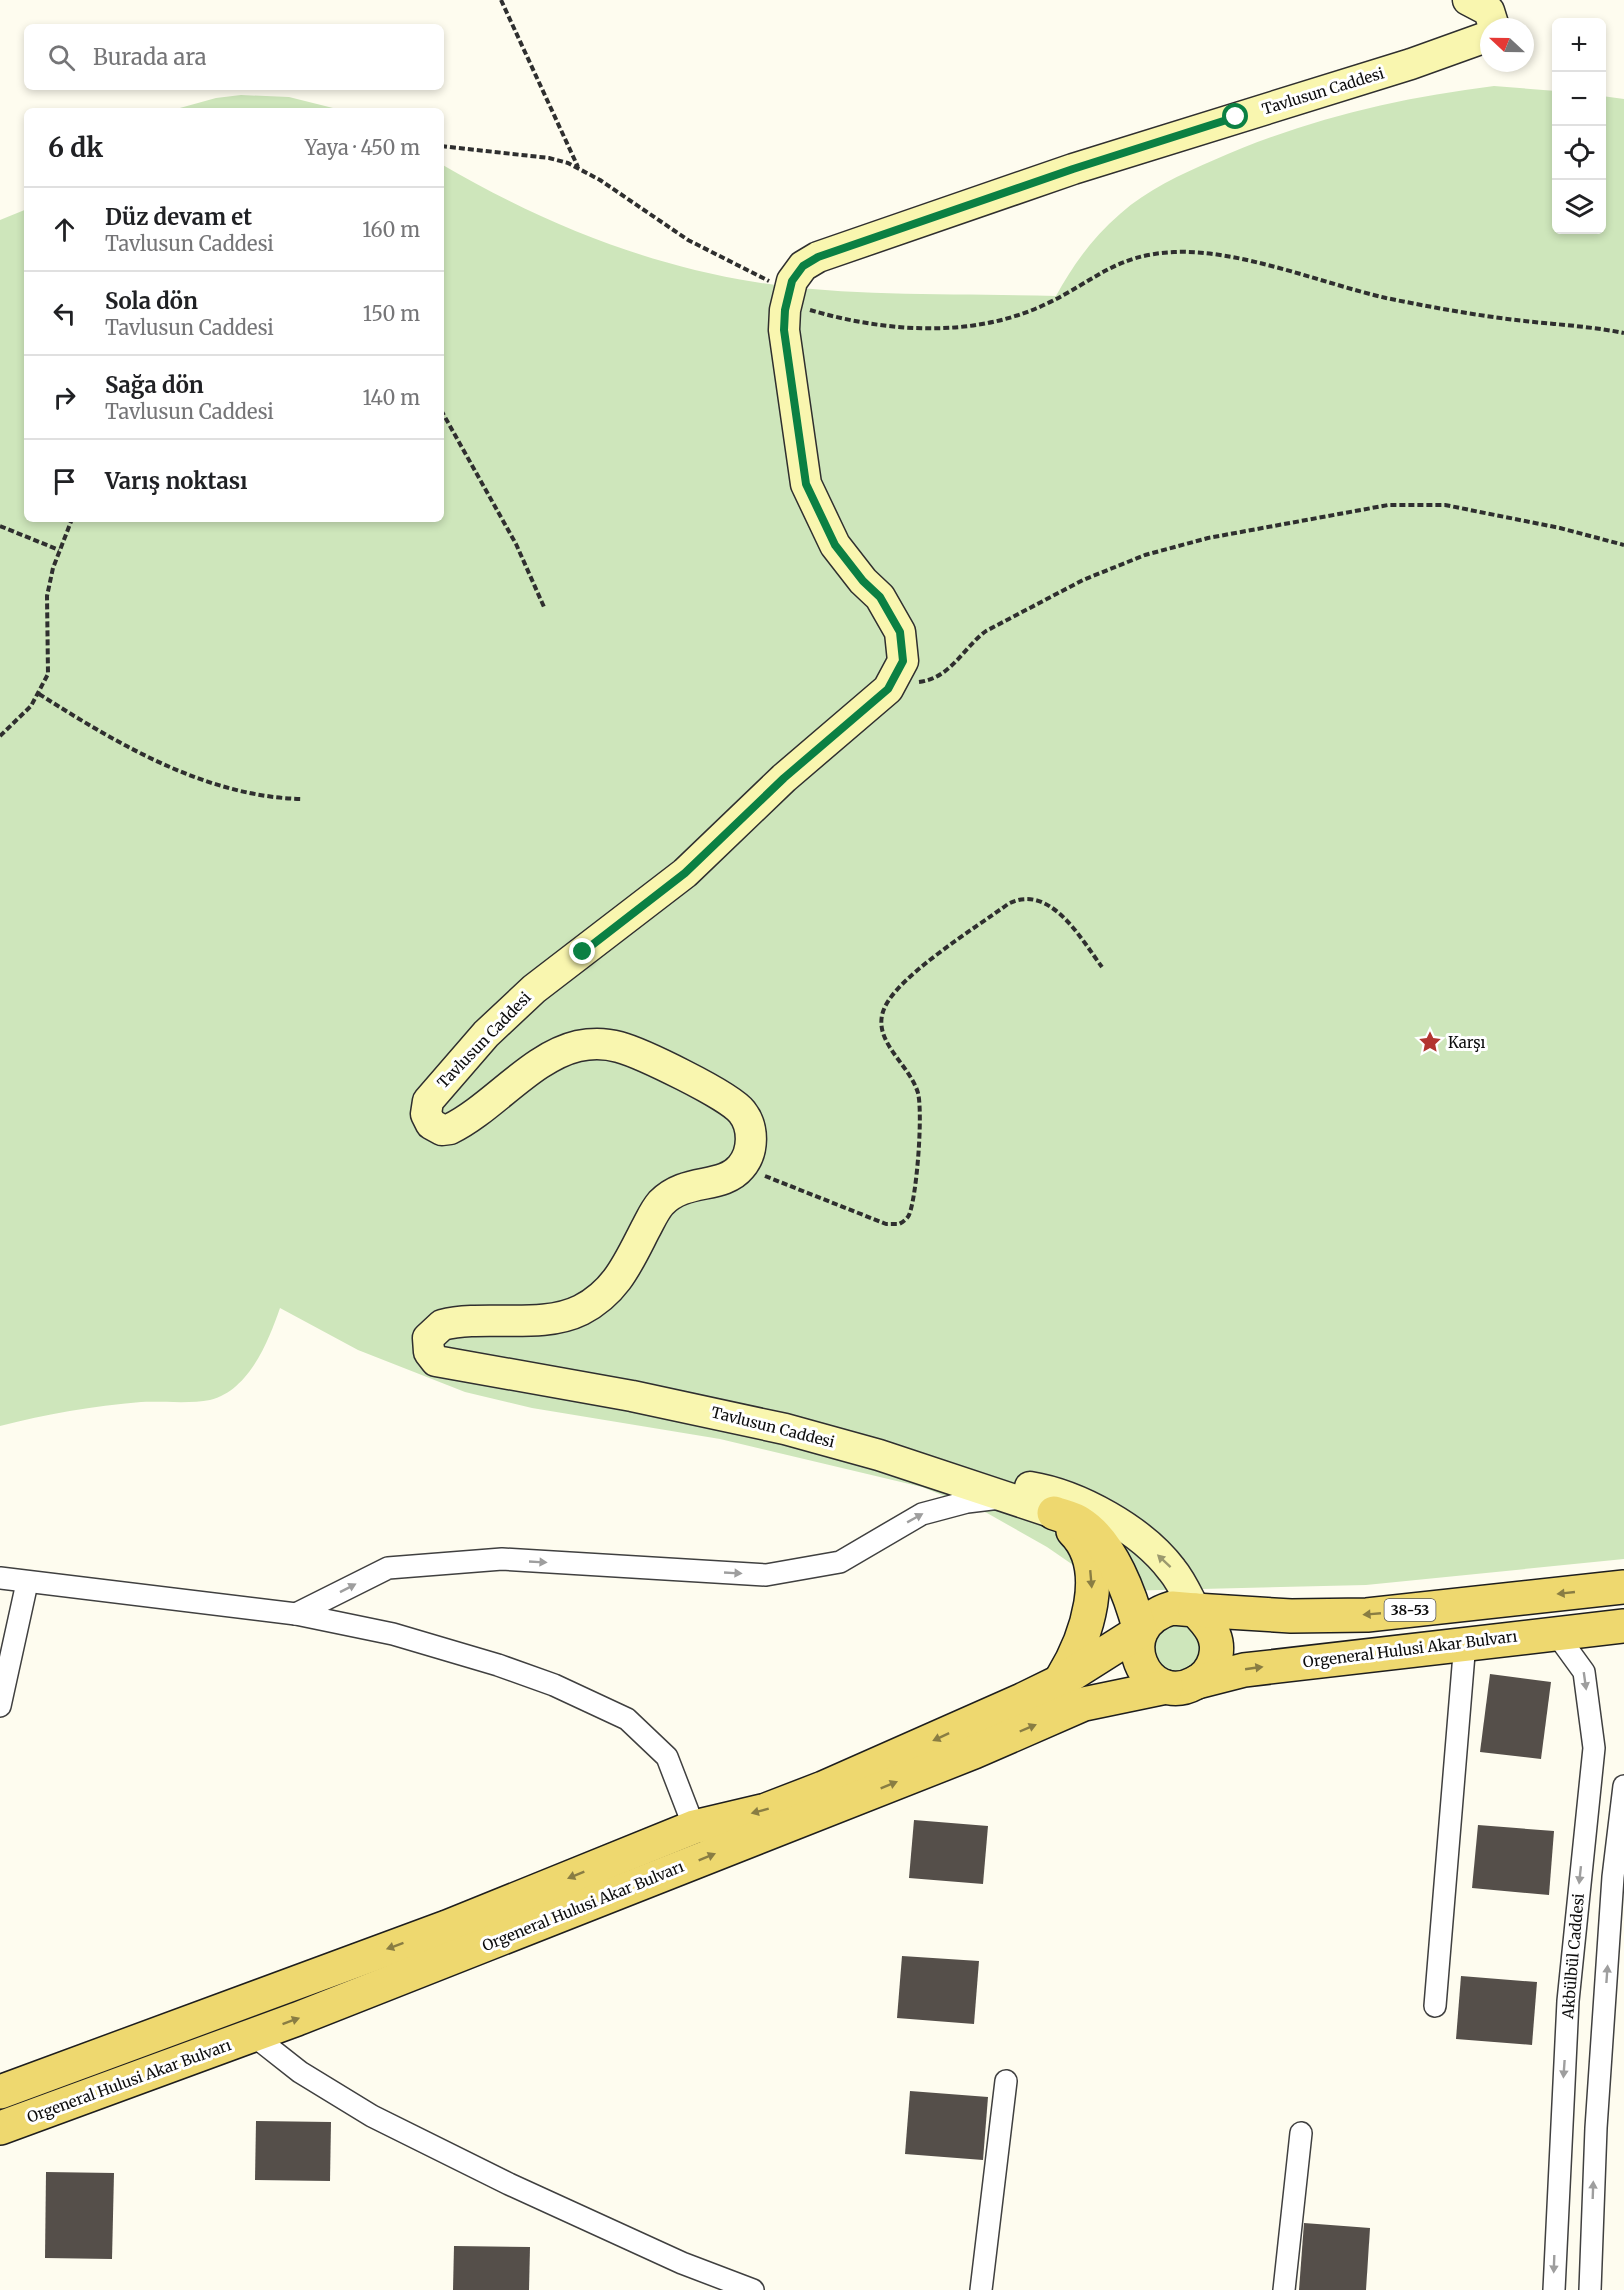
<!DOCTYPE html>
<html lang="tr">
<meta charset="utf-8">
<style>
body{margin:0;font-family:Merriweather,serif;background:#f6f6f6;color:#202124}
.controls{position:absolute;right:18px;top:18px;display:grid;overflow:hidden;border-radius:9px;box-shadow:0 3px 9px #0003}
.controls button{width:54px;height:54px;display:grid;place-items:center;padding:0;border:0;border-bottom:2px solid #e0e0e0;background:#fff;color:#202124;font:30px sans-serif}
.compass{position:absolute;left:1480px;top:18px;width:54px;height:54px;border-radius:50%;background:#fff;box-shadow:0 3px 9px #0003;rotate:292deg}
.stop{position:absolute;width:18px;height:18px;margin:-14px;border:4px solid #0b8043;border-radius:50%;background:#fff}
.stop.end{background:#0b8043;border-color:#fff;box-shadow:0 2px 6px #0008}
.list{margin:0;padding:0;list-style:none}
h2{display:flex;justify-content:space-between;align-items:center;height:78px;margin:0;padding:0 24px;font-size:26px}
h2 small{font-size:20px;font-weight:400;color:#757577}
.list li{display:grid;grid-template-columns:39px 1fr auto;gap:18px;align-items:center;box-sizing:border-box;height:84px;padding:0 24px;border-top:2px solid #e0e0e0}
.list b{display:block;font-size:22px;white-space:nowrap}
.list p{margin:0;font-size:20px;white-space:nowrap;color:#757577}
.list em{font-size:20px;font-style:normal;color:#757577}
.icon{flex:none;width:33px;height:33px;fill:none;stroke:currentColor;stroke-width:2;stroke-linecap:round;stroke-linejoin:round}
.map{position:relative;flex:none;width:1624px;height:2290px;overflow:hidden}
.search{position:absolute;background:#fff;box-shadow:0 3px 9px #0003;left:24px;top:24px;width:420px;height:66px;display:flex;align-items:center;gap:15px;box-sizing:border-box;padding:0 21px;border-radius:9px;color:#757577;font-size:22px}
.panel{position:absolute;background:#fff;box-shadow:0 3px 9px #0003;left:24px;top:108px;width:420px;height:414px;border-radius:9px}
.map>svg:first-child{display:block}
.green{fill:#cee6bb}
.building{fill:#554f4a}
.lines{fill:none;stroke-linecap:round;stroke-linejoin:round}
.street-casing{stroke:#404040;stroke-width:24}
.secondary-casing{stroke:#2f2f2f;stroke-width:33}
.primary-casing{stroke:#1e1e1e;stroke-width:36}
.path{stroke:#2f2f2f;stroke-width:4;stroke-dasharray:6 3;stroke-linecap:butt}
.street{stroke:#fff;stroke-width:21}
.secondary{stroke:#f9f6af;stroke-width:30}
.primary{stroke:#eed86f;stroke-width:33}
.oneway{fill:#9e9e9e}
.oneway2{fill:#9b996e}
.oneway3{fill:#897d43}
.route{stroke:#0b8043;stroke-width:8}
.labels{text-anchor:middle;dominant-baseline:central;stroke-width:6;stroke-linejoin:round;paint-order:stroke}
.shield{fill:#fff;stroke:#565656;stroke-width:1.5}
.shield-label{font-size:14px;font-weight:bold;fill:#0d0d0d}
.street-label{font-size:15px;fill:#0d0d0d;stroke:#fff}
.poi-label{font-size:15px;fill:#0d0d0d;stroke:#fff;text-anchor:start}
</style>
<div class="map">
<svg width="1624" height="2290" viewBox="0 0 1624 2290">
<rect width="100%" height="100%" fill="#fefcef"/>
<g class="green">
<path d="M1494,86L1556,91V230H1602V96L1624,99V1559L1366,1585L1079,1592L1076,1567L1047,1547L987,1513L922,1487L720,1439L532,1408L465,1392L358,1350L280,1308C269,1340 249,1391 210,1400C191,1404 162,1401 141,1402C93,1406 46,1414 0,1426V220L27,209V519H441V164C539,221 642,264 755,282C853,298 956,293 1056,296C1073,265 1093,237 1120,214C1148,189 1180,175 1214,160C1304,120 1397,98 1494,86Z"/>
<path d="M241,95L289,97L345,111H169L216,98Z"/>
<path d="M1159,1618L1205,1629L1200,1669L1159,1673L1146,1635Z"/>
</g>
<g class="building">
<path d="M1490,1674L1551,1682L1541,1759L1480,1752Z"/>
<path d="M914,1820L988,1826L983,1884L909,1878Z"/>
<path d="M1478,1825L1554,1831L1549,1895L1472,1888Z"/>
<path d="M902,1956L979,1961L974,2024L897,2018Z"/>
<path d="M1461,1976L1537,1982L1532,2045L1456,2039Z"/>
<path d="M910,2091L988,2097L983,2160L905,2154Z"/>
<path d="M256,2121L331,2122L330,2181L255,2180Z"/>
<path d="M46,2172L114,2173L112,2259L45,2258Z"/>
<path d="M1304,2223L1370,2228L1366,2290H1299Z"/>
<path d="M454,2246L530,2247L529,2290H453Z"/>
</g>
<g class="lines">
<g class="street-casing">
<g id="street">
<path d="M0,1578L296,1614L393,1634L498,1665L554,1685L627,1719L667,1757L694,1827"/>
<path d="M296,1614L388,1568L502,1559L766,1575L840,1562L922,1514L967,1502L1000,1498"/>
<path d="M0,1706L27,1583"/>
<path d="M1435,2006L1465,1642"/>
<path d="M253,2035L300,2072L372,2116L509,2184L682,2263L753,2290"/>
<path d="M981,2290L1006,2081"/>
<path d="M1284,2290L1301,2133"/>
<path d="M1554,2290L1568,2001L1594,1748L1584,1672L1555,1632"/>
<path d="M1590,2290L1596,2128L1613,1877L1624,1786"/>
</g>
</g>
<g class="secondary-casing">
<g id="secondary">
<path d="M1468,0L1489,11L1494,27"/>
<path d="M1030,1487C1079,1495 1142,1530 1172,1570C1182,1582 1188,1597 1195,1610"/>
<path d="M1054,1513L879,1455L785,1429L632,1396L436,1361L429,1352L428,1338L442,1325C485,1314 541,1330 581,1310C616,1292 628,1263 645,1230C650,1221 654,1211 661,1203C686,1177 722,1190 741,1167C754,1152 754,1127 742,1112C729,1095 641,1053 619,1047C605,1043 592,1043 578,1046C531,1057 493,1108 450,1129L442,1130L431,1124L426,1114L428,1101L486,1034L534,989L685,873L784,778L888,689L903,661L900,632L880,597L863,581L835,545L806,484L784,330L785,310L792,281L803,266L818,257L1073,169L1411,64L1489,36"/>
</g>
</g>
<g class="primary-casing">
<g id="primary">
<path d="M1172,1608L1195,1610C1209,1624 1221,1638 1215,1659C1212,1669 1205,1678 1195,1683C1146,1710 1107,1627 1172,1608Z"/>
<path d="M1195,1610L1291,1616L1367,1615L1624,1587"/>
<path d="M1062,1678C1086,1639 1111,1568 1073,1531"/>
<path d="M1197,1682L1244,1670L1624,1626"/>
<path d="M0,2092L447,1927L694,1827L766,1810L823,1788L1022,1700L1061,1681L1140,1631C1131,1597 1112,1543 1080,1523C1073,1518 1062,1516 1054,1513"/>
<path d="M0,2128L297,2019L974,1752L1084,1704L1166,1687"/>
</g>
</g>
<g class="path">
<path d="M501,0L578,167"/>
<path d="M441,146L549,158L568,163L600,180L688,240L769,281"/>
<path d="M810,310C885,332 973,339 1046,304C1095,281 1114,255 1174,252C1239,249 1321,283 1386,298C1435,308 1485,317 1534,322C1564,325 1594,327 1624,333"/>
<path d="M441,410L516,544L544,607"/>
<path d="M0,526L59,550"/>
<path d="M919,682C951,678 963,648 986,631L1083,580L1145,555L1208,538L1388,505H1445L1560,528L1624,545"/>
<path d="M39,694C118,744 206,797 302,799"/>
<path d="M0,736L31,706L48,674L47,596L53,568L72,519"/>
<path d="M765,1176L886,1224H899C903,1222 907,1219 909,1215C917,1196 923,1113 918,1093C909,1063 871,1041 884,1009C897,976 977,927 1008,904C1050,882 1081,939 1102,967"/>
</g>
<use href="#street" class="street"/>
<use href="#secondary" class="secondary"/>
<use href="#primary" class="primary"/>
</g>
<defs><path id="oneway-solid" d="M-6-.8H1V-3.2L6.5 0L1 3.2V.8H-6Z" transform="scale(1.5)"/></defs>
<g class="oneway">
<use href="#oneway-solid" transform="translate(915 1518) rotate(-29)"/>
<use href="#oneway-solid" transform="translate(538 1562) rotate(3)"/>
<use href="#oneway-solid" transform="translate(733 1573) rotate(3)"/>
<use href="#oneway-solid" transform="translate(348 1588) rotate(-27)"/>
<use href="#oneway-solid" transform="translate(1585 1681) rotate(82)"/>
<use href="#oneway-solid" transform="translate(1580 1875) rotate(96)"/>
<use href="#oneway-solid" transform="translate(1607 1974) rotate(-86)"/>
<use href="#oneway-solid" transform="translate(1564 2069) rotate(94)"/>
<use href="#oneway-solid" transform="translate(1593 2190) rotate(-88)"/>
<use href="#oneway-solid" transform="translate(1554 2264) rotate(92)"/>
</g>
<use class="oneway2" href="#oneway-solid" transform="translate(1164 1561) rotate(-137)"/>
<g class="oneway3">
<use href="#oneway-solid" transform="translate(1091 1579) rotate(85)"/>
<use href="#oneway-solid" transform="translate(1566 1593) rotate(174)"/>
<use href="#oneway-solid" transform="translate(1372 1614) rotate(175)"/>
<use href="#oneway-solid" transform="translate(1254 1668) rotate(-8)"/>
<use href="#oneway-solid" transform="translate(1028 1728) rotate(-23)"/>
<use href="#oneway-solid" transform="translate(941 1737) rotate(155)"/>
<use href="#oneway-solid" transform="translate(889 1785) rotate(-22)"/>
<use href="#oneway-solid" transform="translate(760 1811) rotate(165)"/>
<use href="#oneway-solid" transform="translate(707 1857) rotate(-22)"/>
<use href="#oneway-solid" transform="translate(576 1875) rotate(158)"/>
<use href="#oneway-solid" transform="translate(395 1946) rotate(160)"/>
<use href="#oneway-solid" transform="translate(291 2021) rotate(-20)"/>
</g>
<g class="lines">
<path class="route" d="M583,952L685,873L784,778L888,689L903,661L900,632L880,597L863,581L835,545L806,484L784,330L785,310L792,281L803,266L818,257L1073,169L1236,117"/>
</g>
<defs>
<g id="sight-bare" transform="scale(1.8)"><path d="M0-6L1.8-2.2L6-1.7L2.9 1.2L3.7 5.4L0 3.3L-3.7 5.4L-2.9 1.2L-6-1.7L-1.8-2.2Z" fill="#b23430" stroke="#fff" stroke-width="2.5" paint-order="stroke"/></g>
</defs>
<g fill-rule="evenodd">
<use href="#sight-bare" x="1430" y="1042"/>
</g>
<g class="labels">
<rect class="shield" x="1384.5" y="1599" width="51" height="22" rx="4.5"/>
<g class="shield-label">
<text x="1410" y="1610">38-53</text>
</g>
<g class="street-label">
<text transform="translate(1323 91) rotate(-17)">Tavlusun Caddesi</text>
<text transform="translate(484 1040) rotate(-46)">Tavlusun Caddesi</text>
<text transform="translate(773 1427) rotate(14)">Tavlusun Caddesi</text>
<text transform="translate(1410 1649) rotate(-7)">Orgeneral Hulusi Akar Bulvarı</text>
<text transform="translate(583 1906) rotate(-22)">Orgeneral Hulusi Akar Bulvarı</text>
<text transform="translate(1573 1956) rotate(-85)">Akbülbül Caddesi</text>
<text transform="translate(129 2081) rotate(-20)">Orgeneral Hulusi Akar Bulvarı</text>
</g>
<g class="poi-label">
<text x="1448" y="1042">Karşı</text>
</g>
</g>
</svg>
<div class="controls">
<button>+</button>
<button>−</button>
<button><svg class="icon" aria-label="locate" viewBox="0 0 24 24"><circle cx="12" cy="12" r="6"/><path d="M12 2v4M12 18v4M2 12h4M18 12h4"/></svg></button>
<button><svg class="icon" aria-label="layers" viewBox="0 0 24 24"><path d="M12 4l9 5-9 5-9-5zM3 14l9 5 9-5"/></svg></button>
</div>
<svg class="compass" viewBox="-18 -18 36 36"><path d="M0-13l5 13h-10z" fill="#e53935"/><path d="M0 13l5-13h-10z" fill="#757577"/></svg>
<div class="stop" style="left:1236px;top:117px"></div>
<div class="stop end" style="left:583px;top:952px"></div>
<div class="search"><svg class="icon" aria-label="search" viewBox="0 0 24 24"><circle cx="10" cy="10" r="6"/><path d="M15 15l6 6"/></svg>Burada ara</div>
<section class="panel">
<h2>6 dk<small>Yaya · 450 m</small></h2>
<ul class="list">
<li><svg class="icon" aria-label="ahead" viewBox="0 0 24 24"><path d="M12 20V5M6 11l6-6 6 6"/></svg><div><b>Düz devam et</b><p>Tavlusun Caddesi</p></div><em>160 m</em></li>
<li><svg class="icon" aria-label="left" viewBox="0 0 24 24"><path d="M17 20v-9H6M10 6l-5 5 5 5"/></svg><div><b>Sola dön</b><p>Tavlusun Caddesi</p></div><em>150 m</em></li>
<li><svg class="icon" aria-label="right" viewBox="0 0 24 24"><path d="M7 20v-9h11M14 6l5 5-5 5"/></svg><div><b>Sağa dön</b><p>Tavlusun Caddesi</p></div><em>140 m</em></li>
<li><svg class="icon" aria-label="arrive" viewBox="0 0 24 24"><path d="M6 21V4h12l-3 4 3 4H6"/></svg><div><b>Varış noktası</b></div></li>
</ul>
</section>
</div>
